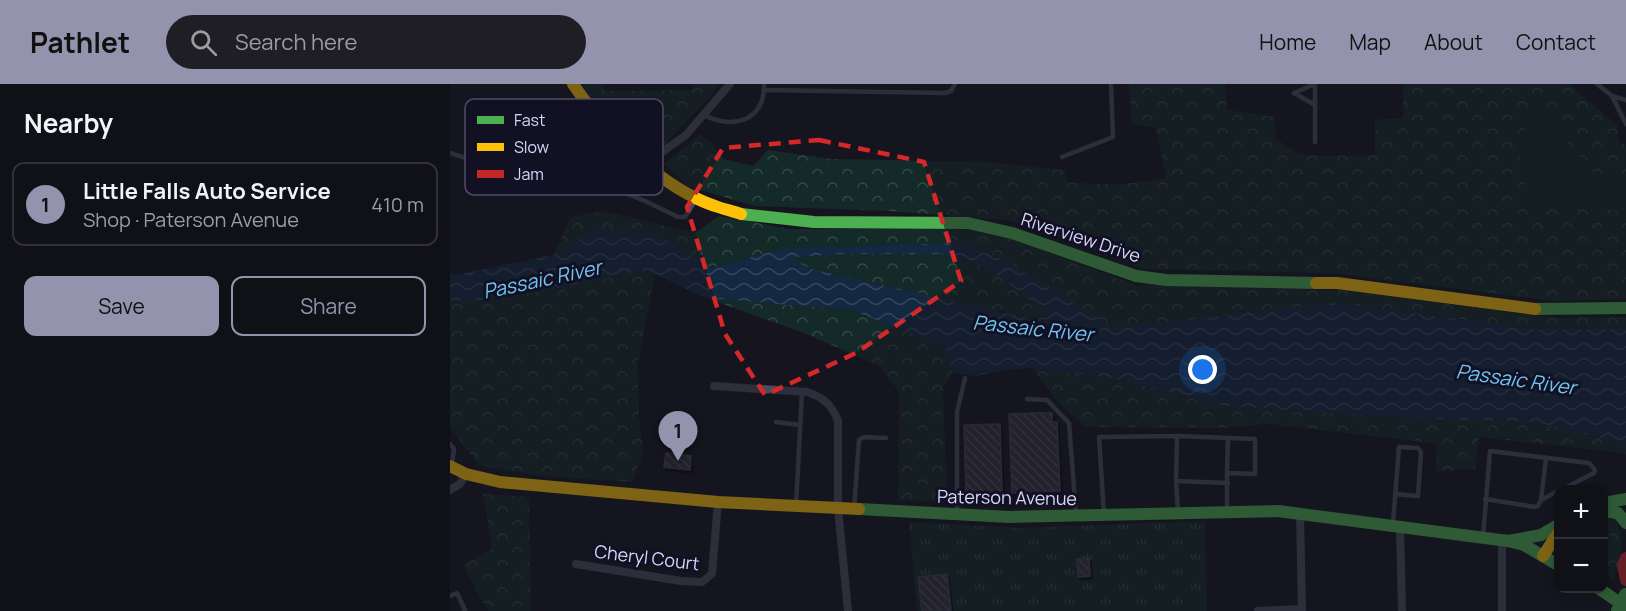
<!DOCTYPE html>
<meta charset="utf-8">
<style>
:root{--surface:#101017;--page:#1e1e24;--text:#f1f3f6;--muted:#9c9da1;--line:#303036;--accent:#9393ae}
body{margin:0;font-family:Manrope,sans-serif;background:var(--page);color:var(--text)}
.controls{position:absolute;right:18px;bottom:18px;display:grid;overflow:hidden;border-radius:12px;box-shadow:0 3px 9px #0003}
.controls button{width:54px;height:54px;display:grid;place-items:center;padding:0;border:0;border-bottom:2px solid var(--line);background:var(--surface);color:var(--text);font:30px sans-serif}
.you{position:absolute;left:753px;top:286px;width:21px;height:21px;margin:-15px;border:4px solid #fff;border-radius:50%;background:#1a73e8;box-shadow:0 0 0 9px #1a73e833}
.badge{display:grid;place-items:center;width:39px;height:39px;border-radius:50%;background:var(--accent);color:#111;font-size:20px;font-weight:700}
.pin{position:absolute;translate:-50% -50px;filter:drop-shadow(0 2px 3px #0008)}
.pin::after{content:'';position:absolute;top:32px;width:21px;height:18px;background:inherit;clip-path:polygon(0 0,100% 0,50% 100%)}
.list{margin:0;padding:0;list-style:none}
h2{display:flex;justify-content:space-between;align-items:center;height:78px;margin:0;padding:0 24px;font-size:26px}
h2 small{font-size:20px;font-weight:400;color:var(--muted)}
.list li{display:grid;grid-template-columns:39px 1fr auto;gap:18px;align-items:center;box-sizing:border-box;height:84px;margin:0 12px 12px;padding:0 12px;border:2px solid var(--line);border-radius:12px}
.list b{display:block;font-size:22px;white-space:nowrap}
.list p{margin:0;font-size:20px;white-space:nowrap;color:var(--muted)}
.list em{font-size:20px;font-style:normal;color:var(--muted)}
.actions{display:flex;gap:12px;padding:18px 24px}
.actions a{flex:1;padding:14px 0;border:2px solid var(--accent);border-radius:12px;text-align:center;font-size:21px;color:var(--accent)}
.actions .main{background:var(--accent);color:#111}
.icon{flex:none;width:33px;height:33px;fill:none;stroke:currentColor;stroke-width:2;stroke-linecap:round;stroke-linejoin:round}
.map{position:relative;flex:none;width:1176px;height:527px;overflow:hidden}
header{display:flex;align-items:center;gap:36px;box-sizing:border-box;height:84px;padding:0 30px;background:var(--accent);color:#111}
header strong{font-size:28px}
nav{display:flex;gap:33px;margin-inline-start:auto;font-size:21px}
.search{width:420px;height:54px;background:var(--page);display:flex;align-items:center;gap:15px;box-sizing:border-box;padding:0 21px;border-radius:33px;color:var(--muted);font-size:22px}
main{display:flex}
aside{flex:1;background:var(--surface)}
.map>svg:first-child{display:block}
</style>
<header>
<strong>Pathlet</strong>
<div class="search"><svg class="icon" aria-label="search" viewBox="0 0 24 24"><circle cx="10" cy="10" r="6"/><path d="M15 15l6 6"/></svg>Search here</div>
<nav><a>Home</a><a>Map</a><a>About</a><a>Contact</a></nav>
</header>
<main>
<aside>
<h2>Nearby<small></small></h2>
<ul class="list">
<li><span class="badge">1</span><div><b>Little Falls Auto Service</b><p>Shop · Paterson Avenue</p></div><em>410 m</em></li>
</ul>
<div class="actions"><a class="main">Save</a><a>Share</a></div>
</aside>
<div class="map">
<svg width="1176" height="527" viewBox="0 0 1176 527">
<defs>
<pattern id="forest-crowns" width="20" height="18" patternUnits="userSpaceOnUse" patternTransform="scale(1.5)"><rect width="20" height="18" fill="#142a28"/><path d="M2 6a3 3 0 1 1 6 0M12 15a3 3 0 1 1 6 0" fill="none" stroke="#354848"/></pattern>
<pattern id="park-tufts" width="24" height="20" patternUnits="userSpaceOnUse" patternTransform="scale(1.5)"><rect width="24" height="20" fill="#142a28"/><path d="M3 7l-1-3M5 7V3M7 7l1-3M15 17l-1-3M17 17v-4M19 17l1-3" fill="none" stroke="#354848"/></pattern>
<pattern id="water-waves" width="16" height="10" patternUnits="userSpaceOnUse" patternTransform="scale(1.5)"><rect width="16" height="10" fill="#132942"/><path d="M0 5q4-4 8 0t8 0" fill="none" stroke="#35475e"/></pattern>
<pattern id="building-back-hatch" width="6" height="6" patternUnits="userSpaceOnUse" patternTransform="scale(1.5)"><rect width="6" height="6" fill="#343341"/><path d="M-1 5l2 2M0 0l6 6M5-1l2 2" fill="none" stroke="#51505d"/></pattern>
<filter id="shadow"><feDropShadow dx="2" dy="3" stdDeviation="0" flood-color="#0009"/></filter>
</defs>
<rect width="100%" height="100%" fill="#16151f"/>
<path fill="#142a28" d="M1085,18l57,70 34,7v34l-20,-4h-75l-13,-61z
M1162,430l-7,57 -1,-56z"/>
<path fill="url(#forest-crowns)" d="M132,0h20l3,7 87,-1 1,-6h27l-8,10 -48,51 -23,5 -48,-45z
M679,0h96l2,26 48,7 1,22 23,15 22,2 54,-1v-35l28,-2v-34h166l48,41 1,16 8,4v34l-34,-7 -57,-70 -17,46 13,61h76l19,4v86l-73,2 -221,-28 -187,-4 -136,-49 -120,-9 -135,-5 -66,-20 -24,-22 36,-30 12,10 11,15 30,7 15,-16 63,9 157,3 76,8 3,12c36,3 64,3 99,-4l-10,-50 -24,-4z
M154,127l91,22 24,-17 71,13 161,-1 44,5 141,52 104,1 107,5 207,27 72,-1v12l-85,1 -205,-27 -222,26 -101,-64 -47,-22 -182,5 -74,20 -51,-33 -106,20 18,-38z
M394,170h100l43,13 50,38 9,13 -2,4 -233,-53 -16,-7v-5z
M191,187l14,3 -17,91 1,51 4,37 -11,29 -91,-6 -62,-11 -29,-37v-127l53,-2z
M256,214l145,12 94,36 8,26 -10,15 4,115 -49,-2 1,-109 -20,-25 -72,-32z
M582,284l82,10 101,27 205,14 115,3 91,22v11l-11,-3 -136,-15 -4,32 -39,2 1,-27 -22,-3 -146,-17 -49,4 -135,-1 -28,-26z
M33,410l46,3 2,114h-43l-25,-46 29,-16z
M1162,430c14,25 12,39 1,66l-8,-9z"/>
<path fill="url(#park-tufts)" d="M755,437l2,90h-290l-8,-89 108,6z"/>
<path fill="url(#water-waves)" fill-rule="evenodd" d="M148,144l61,7 51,33 74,-20 182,-5 47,22 101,63 222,-25 205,27 85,-1v115l-91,-22 -115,-3 -205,-14 -101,-27 -82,-10 -28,2 -28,6 -23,-4 -8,-26 -94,-36 -145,-12 -51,-24 -14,-3 -138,28 -53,2v-28l5,2 98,-20zM394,170h100l43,13 50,38 9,13 -2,4 -233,-53 -16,-8v-4z"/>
<path fill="url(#building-back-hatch)" stroke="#424152" stroke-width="1.5" filter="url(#shadow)" d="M586,329h16v9h5l3,69 -48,2 -3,-79z
M550,340l2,69 -36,1 -2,-69z
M216,369l25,3 -1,14 -26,-3z
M639,474l1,18 -12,1 -1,-18z
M497,490l4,37h-29l-4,-34z"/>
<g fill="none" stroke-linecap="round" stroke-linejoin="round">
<path stroke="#4b4c5f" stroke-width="4.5" d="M865,0v58
M1147,0l15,12 14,28
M314,6l181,3 6,-2 4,-7
M844,9l21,12
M844,9l21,-9
M1162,12l14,4
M254,31c29,15 61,6 60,-31
M0,69l120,40 19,-6 16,-2 40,16 33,16h7l11,-18
M612,73l51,-20 -2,-53
M577,315l20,1 22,23 7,91
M326,338l24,3
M727,352l-1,45 52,2
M0,360l4,5 -2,16
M777,389l1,-35
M726,397l2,30
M1035,415l50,8 3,-1 3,-6 17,-9
M1091,416l5,-42
M346,422l6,-114
M404,425l5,-69 5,-3 22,1
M507,428v-100l8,-34
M654,430l-5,-77 78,-1 78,3v35l-28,-1v38
M943,439l6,-76 19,1 3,4 -3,44 -23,-2
M1033,453l7,-86 99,12 6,7 -1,3 -33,17
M0,512l7,-3 8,17 -1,1"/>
<path stroke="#4b4c5f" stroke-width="8" d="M195,80l41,-29 44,-51
M264,302l93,6c16,5 25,13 31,29v87l10,103
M0,406l10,-6 6,-10
M850,429l2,98
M950,443l2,84
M126,480l105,17 21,1 10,-8 6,-72
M808,527l44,-2
M1052,527v-71"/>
<path stroke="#4caf50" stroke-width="12" d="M291,130l73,8 154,1 44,10 124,43 30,4 150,3
M1085,225l91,-1
M1154,419l22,-4
M409,425l150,8 269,-6 230,30 16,4 34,20
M1154,427l14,2 8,10
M1058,457l33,-6 17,-10
M1148,504l28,19"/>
<path stroke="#ffc107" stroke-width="12" d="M123,0c30,46 88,104 142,122 8,3 18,5 26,8
M866,199h21l198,26
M0,382l16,8 34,8 218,20 141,7
M1093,472l15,-23"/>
<path stroke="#c62828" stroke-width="12" d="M1176,474l-3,7 3,15"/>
<path stroke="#4caf50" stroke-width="14" d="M1168,527l8,-16"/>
</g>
<path d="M0 0H1176V527H0ZM369,56l105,22 37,119 -105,72 -91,42 -40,-61 -38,-127 36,-59z" fill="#16151f" fill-opacity=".55" fill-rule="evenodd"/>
<path fill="none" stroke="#d62828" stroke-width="4.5" stroke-dasharray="12 8" stroke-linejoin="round" d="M369,56l105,22 37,119 -105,72 -91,42 -40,-61 -38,-127 36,-59z"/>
<g text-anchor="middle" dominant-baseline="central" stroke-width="6" stroke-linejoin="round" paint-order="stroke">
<g font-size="18" fill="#d7d7fb" stroke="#121123">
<text transform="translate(631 153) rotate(18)">Riverview Drive</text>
<text transform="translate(557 413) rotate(1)">Paterson Avenue</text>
<text transform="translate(197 473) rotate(7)">Cheryl Court</text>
</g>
<g font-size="20" font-style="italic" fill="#6fc2f1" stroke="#121123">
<text transform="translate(92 195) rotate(-12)">Passaic River</text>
<text transform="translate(583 244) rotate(6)">Passaic River</text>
<text transform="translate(1066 295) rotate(8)">Passaic River</text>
</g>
</g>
<rect x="15" y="15" width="198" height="96" rx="9" fill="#121123" stroke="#4d4c64" stroke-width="1.5"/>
<rect x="27" y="32" width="27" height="8" fill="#4caf50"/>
<rect x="27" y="59" width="27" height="8" fill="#ffc107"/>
<rect x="27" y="86" width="27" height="8" fill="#c62828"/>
<g font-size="16" fill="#d7d7fb">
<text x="64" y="42">Fast</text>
<text x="64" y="69">Slow</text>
<text x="64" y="96">Jam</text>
</g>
</svg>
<div class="controls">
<button>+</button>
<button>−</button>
</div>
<div class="you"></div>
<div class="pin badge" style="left:228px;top:377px">1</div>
</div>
</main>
